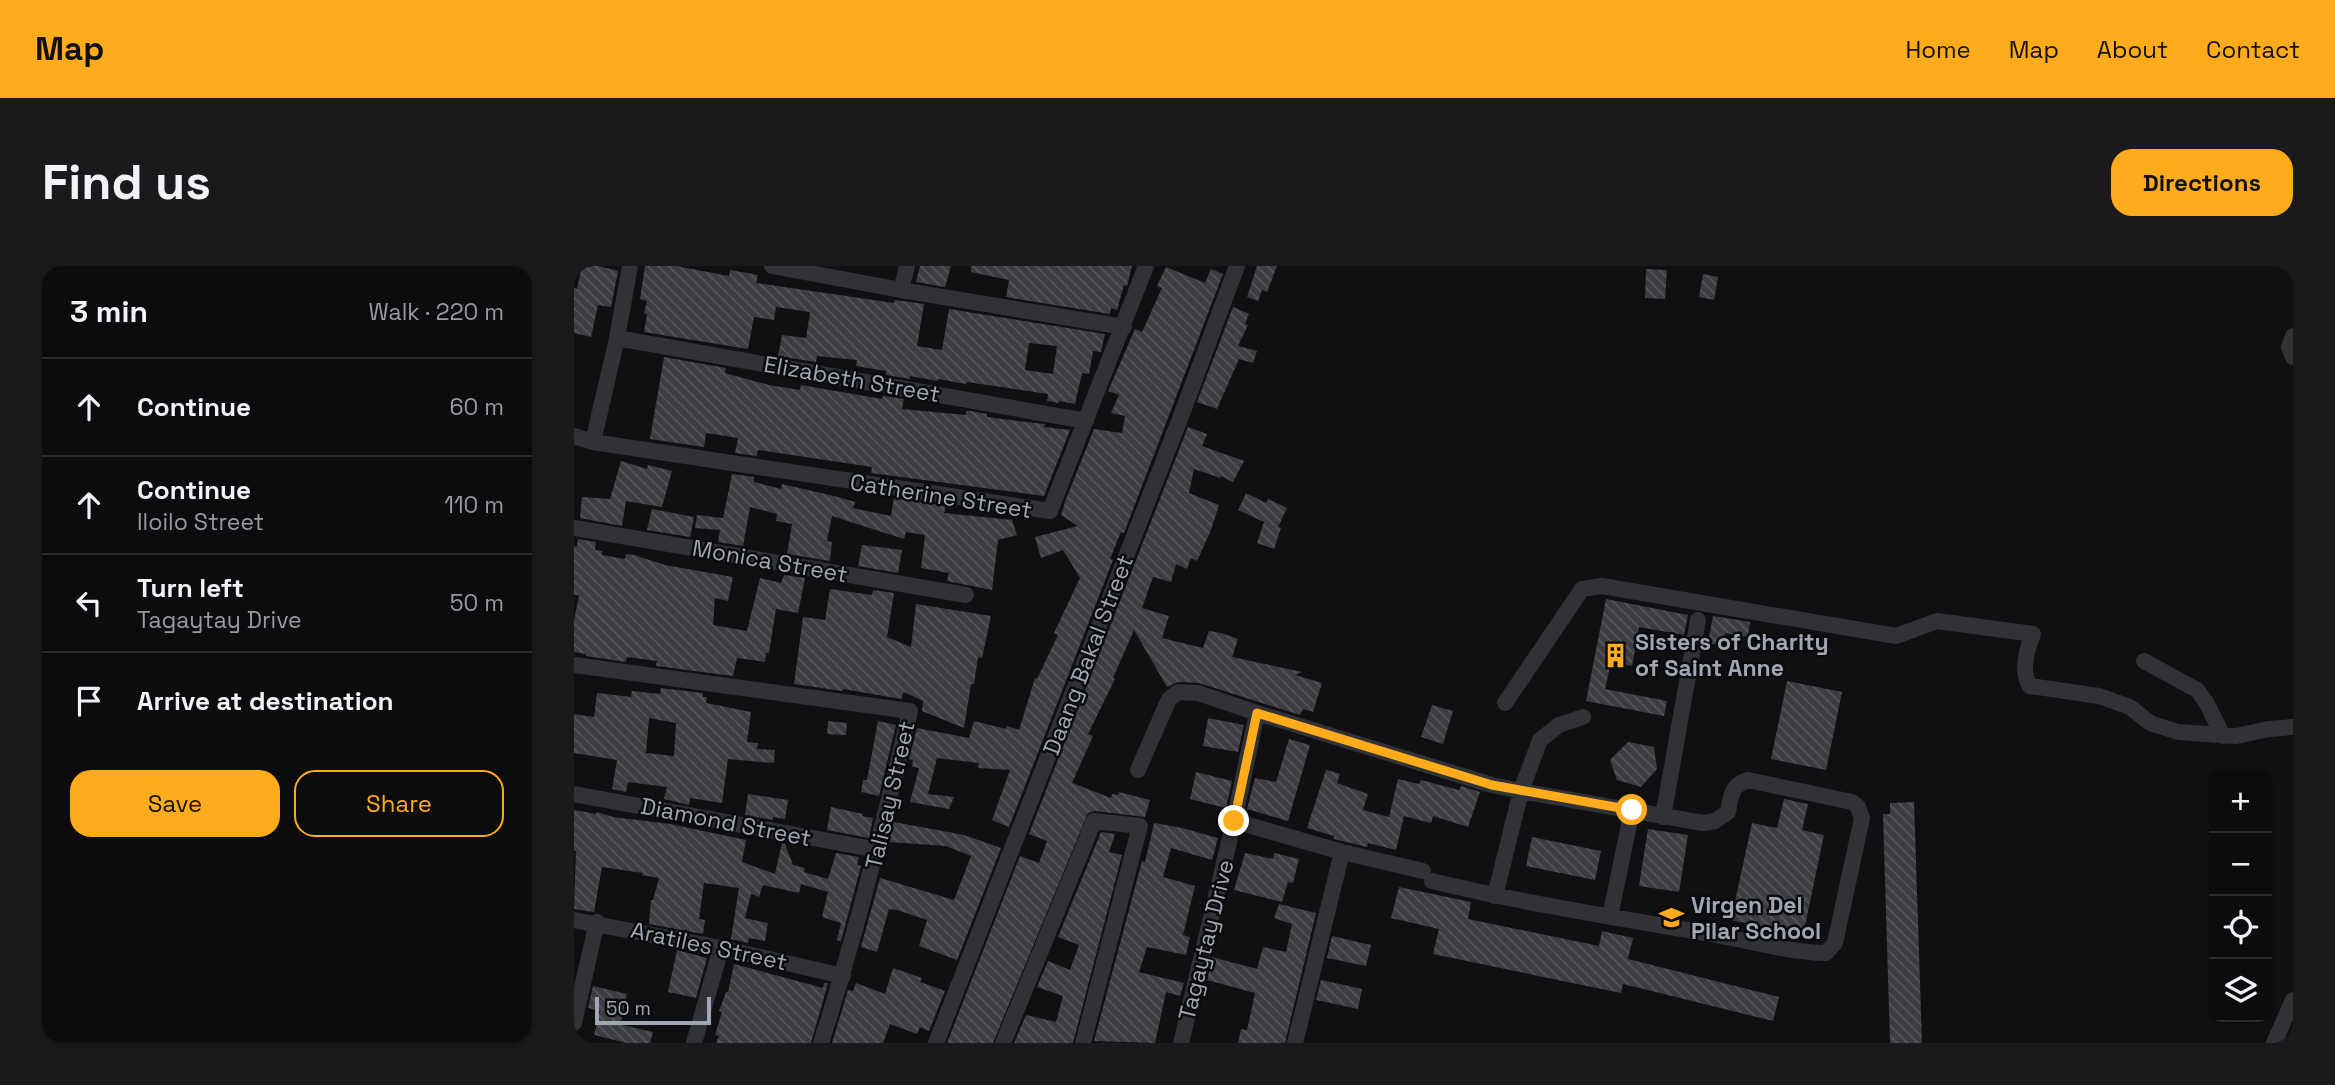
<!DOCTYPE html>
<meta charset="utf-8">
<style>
:root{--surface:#0c0c0e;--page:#1a1a1c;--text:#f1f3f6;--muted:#9a9b9e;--line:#2c2c2e;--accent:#ffab1b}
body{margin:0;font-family:"Space Grotesk",sans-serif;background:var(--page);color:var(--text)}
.controls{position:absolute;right:21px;bottom:21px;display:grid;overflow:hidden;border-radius:14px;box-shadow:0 2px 5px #0004}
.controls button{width:63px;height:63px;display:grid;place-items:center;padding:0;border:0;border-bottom:2px solid var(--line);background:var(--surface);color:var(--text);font:35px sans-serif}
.scale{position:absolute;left:21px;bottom:18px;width:116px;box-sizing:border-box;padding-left:7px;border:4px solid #a0a7b4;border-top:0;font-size:19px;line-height:24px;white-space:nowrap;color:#a0a7b4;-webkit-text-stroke:5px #0b0b0d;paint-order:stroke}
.stop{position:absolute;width:21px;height:21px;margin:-16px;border:5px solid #ffab1b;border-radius:50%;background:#fff}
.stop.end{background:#ffab1b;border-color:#fff;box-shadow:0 2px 7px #0008}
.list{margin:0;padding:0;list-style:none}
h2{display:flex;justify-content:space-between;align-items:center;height:91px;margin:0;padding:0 28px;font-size:30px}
h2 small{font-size:23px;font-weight:400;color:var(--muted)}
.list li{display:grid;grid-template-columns:46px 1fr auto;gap:21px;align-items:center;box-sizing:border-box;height:98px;padding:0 28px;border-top:2px solid var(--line)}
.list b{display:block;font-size:26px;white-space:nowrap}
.list p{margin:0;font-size:23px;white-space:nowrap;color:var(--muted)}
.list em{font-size:23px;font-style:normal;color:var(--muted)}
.actions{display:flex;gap:14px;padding:21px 28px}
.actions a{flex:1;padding:16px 0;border:2px solid var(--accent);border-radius:21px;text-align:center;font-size:24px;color:var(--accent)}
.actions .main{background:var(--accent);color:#111}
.icon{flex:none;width:38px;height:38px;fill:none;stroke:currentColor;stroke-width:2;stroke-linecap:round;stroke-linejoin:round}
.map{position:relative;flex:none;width:1719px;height:777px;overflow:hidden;border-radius:21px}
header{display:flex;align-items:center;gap:42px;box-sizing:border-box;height:98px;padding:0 35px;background:var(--accent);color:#111}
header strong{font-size:33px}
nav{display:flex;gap:38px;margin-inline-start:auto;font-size:24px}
.intro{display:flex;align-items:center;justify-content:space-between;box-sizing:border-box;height:168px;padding:0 42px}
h1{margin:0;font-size:49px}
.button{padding:18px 32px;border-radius:21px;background:var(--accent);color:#111;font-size:24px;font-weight:700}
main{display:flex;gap:42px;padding:0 42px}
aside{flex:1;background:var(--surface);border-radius:21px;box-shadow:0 2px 5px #0004}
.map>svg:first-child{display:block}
</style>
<header>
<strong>Map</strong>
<nav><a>Home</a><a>Map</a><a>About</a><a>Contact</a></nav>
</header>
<div class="intro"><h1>Find us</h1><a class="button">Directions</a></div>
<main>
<aside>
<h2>3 min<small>Walk · 220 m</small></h2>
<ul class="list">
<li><svg class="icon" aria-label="ahead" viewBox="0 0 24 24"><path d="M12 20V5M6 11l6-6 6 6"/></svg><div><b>Continue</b></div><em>60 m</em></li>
<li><svg class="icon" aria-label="ahead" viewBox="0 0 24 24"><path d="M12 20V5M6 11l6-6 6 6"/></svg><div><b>Continue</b><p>Iloilo Street</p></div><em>110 m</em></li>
<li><svg class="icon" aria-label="left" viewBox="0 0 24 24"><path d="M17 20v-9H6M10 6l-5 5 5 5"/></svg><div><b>Turn left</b><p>Tagaytay Drive</p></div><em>50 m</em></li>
<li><svg class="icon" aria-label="arrive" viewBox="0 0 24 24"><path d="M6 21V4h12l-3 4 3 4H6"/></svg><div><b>Arrive at destination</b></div></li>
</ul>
<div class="actions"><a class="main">Save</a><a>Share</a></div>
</aside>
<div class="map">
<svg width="1719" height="777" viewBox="0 0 1719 777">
<defs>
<pattern id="building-back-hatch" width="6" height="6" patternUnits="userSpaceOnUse" patternTransform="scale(1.75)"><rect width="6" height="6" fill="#3c3d42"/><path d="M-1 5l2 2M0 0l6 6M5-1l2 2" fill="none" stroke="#55565b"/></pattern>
</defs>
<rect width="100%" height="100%" fill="#101012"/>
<path fill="url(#building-back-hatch)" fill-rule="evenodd" d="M8,0h17l19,5 -7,36 -13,-2 -7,32 -17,-4v-45l3,1z
M71,0h31l53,10 1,-6 28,5 -2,8 138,20 1,-3 29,4 -7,42 25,4 7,-41 156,25 -4,18 -8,-1 -4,23 -7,-1 -7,31 -16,-3v2l-12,-2 1,-7 -81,-12 -1,2 -28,-5v2l-28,-5v3l-24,-4v-4l-30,-5 1,-6 -40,-4 -1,6 -38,-6 4,-21 24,3 4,-26 -34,-5 -2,13 -20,-3 -6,32 -104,-17 3,-18 -3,-1 3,-12 -7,-2zM455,77l28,3 -4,28 -28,-4z
M346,0h31l-6,21 -29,-5z
M397,0h161l-5,20 -3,-1 -7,25 -6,-2 -1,6 -104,-17 3,-17 -38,-8z
M683,0h20l-10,26 -5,-2 -4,11 -11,-4z
M592,1l39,16 6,-14 12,5 -99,259 -3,-1 -11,27 3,1 -104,267 -17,-7 18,-50 -32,-2 1,-5 -42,-5 -9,36 26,3 -5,12 -39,-7 9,-34 -7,-1 1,-7 -4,-1 8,-31 52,10 5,-17 32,8 1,-3 12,4 16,-52 2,1 21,-44 -4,-2 26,-55 -17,-28 -22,8 -6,-21 43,-11 -17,-11 5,-16 28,-70 28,4 3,-17 -14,-3 8,-18 -11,-4 27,-62 7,3 6,-13 14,-31 -5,-2z
M1072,3l21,1 -2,29 -20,-1z
M1129,8l15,3 -4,23 -15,-3z
M659,41l16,7 -4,10 3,1 -10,21 19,5 -4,12 -14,-4 -22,50 -20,-7z
M90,91l62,11 -1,5 44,12 31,5 1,-5 81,14 1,-3 21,3 -2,10 64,6v-4h5l16,3v3l48,6 10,1 -1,3 26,3 -26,66 -173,-23 1,-6 -114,-17 -1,6 -22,-3 3,-15 -32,-5 -2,14 -54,-8z
M614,161l19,7 -5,12 42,15 -11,21 -12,-6 -1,2 -26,-9 -5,24 30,12 -8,25 -14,31 -6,-3 -4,11 -11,-5 -5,18 -18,-5 -11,31 27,8 -7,22 41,10 6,-17 12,2 17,6 -6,18 70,15 -7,3 27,8 -9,29 -10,-3 -3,6 -101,-32 -21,-1 -11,5 -33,-57 -21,48 2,1 -27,55 5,2 -21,47 39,15 1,-4 6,1 1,-3 31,8 -5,17 -50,-6 -7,2 -95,230h-46l73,-187 19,7 8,-22 -18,-7z
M47,195l26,8 1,-4 24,6 -10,36 -36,-6 -4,25 -42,-8 2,-21 28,2z
M158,208l22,3v5l27,7 1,-5 56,13 17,5 -2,6 38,8 3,-18 52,8 -2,7 68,7 5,15 -19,5 -6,50 -45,-9 2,-8 -28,-5 4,-33 -19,-3 -2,7 -72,-23 -5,25 5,1 -2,19 -43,-7 5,-30 -16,-3 1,-7 -27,-7 -7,39 -25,-4 2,-12 -25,-2 2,-13 26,3z
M672,227l20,10 2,-4 19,9 -9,19 3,1 -7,21 -17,-6 7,-21 -26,-12z
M78,243l42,8 -4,20 -43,-7z
M4,273l18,3 -1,8 7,1v4l23,4 1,-5 8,1 31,10 68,12 -5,24 -13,-3 -2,27 34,6 13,-53 21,5 3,-8 21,3 -7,35 -22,-4 -7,44h-3l-1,9 -28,-4 -4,18 -77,-10 1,-5 -30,-4 -1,5 -40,-6v-2l-12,-2v-31l5,-26h-5v-49l3,1z
M288,279l40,5 -4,23 -40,-7z
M256,323l42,6 1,-5 21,3 -7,44 24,10 5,-43 75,12 -9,42 -4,-1 -4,27h-3l-7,44 -42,-17 1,-10 -19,-9 -3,7 -58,-10 -1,2 -48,-7 9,-67 22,3z
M1032,333l82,16 -4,20 -45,-8 -7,39 -21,-4 -6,27 62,12 -3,15 -78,-15z
M1139,350l37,6 -2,15 -23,-4 -2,13 -15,-3z
M1213,415l55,11 -16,78 -55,-11z
M87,422l42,5v4h4l-1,6 45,9 -4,30 11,1 -1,6 18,1 -1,13 -46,-4 -6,44 -32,-5 -1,7 -25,-6 3,-12 -39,-5 -2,10 -14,-3 5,-29 -43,-7v-39l20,3 3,-24 34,4 1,-6 28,3zM75,452l27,5 -2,33 -28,-3z
M858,439l21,6 -10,33 -22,-7z
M634,452l36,7 -6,27 -35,-6z
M254,455l19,2 -1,12 -19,-1z
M304,455l18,4 -17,71 -18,-4 2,-12h4z
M715,473l21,6 -22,76 -41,-12 8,-31 21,4z
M1054,476l26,5 3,22 -16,18 -24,-7 -7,-20z
M752,504l14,4 -3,9 31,11 -5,16 26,7 9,-38 21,5 2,-4 38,10 2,-4 19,6 -12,35 -35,-11 -2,7 -27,-7 -8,34 -28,-7 -1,4 -33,-8v-3l-27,-8z
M622,506l36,9 -6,27 -36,-9z
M174,528l40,6 -3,19 -12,-2v3l-28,-5z
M1210,533l24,5 -6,26 22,5 -21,100 -72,-15 21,-97 25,5z
M1340,536l8,241h-32l-7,-229h7v-11z
M257,541l32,7 -1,2 11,2 -4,20 -42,-8z
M0,544l22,4 1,-2 16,5 57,7 76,16 -4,22 33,12 7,-31 3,1 8,21 12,3 -1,4 24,7 8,-26 23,4 -2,8 4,1 -20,75 -4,-1 4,-17 -19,-6 6,-25 -27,-8 -2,9 -36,-8 -4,12 -8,-3 -6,24 23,5 -3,18 -16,-3 -1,5 -17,-4 8,-51 -35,-5 -5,36 6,1 -2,14 -54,-10 2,-24h2l6,-22 -17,-3 1,-2 -41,-6 -8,45 -20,-3 2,-58h-2z
M320,556l70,13 37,13 -44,112 -38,-14 8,-26 -30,-10 -8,-1 -12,43 -16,-5 19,-69 74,22 17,-44 -25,-10 -57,-4z
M580,557l28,5 36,10 -6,22 -41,-12 -8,29 32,9 -12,49 7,2 -4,18 -39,-8 -8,25 45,11 -4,13 -14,-4 -11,51 -61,-2 48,-180 3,1z
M1074,563l40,6 -9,57 -40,-6z
M527,566l14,2 -6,18 13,3 -49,188h-59l12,-28 30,7 7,-26 -26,-9 11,-26 22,9 9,-25 -21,-8z
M958,571l69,14 -6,29 -69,-14z
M671,587l28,6 1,-6 25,6 -6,24 -5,-1 -6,20 -48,-12z
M825,621l72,15 -3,17 131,27 3,-15 31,7 -5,21 151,38 -6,24 -150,-37 -2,9 -188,-39 6,-25 -48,-11z
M705,638l37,9 -31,130h-47l3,-14 6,1 8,-37 -48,-13 5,-23 45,12 6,-22 23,5 6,-28 -18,-6z
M758,670l39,9 -5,21 -39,-8z
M103,684l30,8 -11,40 -28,-6z
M160,698l89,24 1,-5h4l-17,60h-95l3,-7 -4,-1 7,-23 -3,-1 7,-19h2z
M319,702l29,10 -2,4 25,9 -16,40 -9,-4 -3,7 -27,-10 -7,19h-51l16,-53 5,1 3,-8 29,11z
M747,714l41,9 -4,20 -42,-9z
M19,720l34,8 -6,28 1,3 31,7 -3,11h-23l-33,-8 6,-24 -12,-3z"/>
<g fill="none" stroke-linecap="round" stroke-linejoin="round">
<path stroke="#313237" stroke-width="16" d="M198,0l129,24 223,37
M327,24l6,-24
M1719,70l-4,11 4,10
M43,72l469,83
M0,170l19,6 457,69 96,-245
M19,176l24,-104 13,-72
M0,262l392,67
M1570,395l53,29 9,12 17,34
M0,399l336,46c-26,112 -54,223 -89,332
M931,437l77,-114 20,-3 294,50 41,-15 96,13c-6,15 -13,37 -3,52l69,10 31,11 20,16 28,9 58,4 33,-7 24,-2
M564,504l31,-71 9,-7 20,1 59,20 235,72 29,6 182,32 12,-2 13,-9c3,-16 3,-27 20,-32l104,22 6,5 4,11 -27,125 -9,10c-41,-1 -81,-14 -121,-20 -92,-16 -183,-30 -273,-52
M0,528l304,56
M1089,551l35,-197
M660,555l108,31 81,19
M921,630l26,-105 19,-51 19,-15 24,-8
M1036,651l22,-107
M0,654l147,28 122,28
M0,757l23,-101
M120,777l27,-95
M362,777l247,-632 54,-145
M429,777l91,-222 46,5 -57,217
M607,777l53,-222 23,-108
M721,777l47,-191
M1700,777l19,-43"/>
</g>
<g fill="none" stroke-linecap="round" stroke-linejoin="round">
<path stroke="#ffab1b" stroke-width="9" d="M660,555l23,-108 235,72 140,25"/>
</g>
<defs>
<symbol id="building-bare" viewBox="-9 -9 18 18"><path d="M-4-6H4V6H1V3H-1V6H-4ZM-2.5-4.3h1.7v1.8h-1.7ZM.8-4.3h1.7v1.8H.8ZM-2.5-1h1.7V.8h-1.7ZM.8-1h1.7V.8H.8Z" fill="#ffab1b" stroke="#0b0b0d" stroke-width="2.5" paint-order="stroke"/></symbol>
<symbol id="school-bare" viewBox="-9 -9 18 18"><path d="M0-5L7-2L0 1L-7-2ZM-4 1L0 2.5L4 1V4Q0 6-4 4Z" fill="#ffab1b" stroke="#0b0b0d" stroke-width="2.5" paint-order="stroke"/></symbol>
</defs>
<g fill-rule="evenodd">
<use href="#building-bare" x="1024" y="372" width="35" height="35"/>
<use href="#school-bare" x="1080" y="634" width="35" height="35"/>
</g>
<g text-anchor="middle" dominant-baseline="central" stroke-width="5" stroke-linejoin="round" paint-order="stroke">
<g font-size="23" fill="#a0a7b4" stroke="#0b0b0d">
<text transform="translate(278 113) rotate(10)">Elizabeth Street</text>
<text transform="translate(367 230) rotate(9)">Catherine Street</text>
<text transform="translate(196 295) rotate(10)">Monica Street</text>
<text transform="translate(514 389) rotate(-69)">Daang Bakal Street</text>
<text transform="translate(316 529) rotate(-77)">Talisay Street</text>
<text transform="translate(152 556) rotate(11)">Diamond Street</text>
<text transform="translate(632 674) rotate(-76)">Tagaytay Drive</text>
<text transform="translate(135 680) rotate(12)">Aratiles Street</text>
</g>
<g font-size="23" font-weight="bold" fill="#a0a7b4" stroke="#0b0b0d" text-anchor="start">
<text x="1061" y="376">Sisters of Charity<tspan x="1061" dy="26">of Saint Anne</tspan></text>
<text x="1117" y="639">Virgen Del<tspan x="1117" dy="26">Pilar School</tspan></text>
</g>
</g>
</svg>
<div class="controls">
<button>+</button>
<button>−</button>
<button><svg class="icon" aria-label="locate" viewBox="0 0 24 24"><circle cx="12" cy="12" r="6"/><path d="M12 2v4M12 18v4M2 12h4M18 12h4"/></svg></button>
<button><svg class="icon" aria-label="layers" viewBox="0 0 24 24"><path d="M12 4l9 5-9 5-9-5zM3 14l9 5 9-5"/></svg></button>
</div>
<div class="scale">50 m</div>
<div class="stop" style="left:1058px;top:544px"></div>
<div class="stop end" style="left:660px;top:555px"></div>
</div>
</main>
